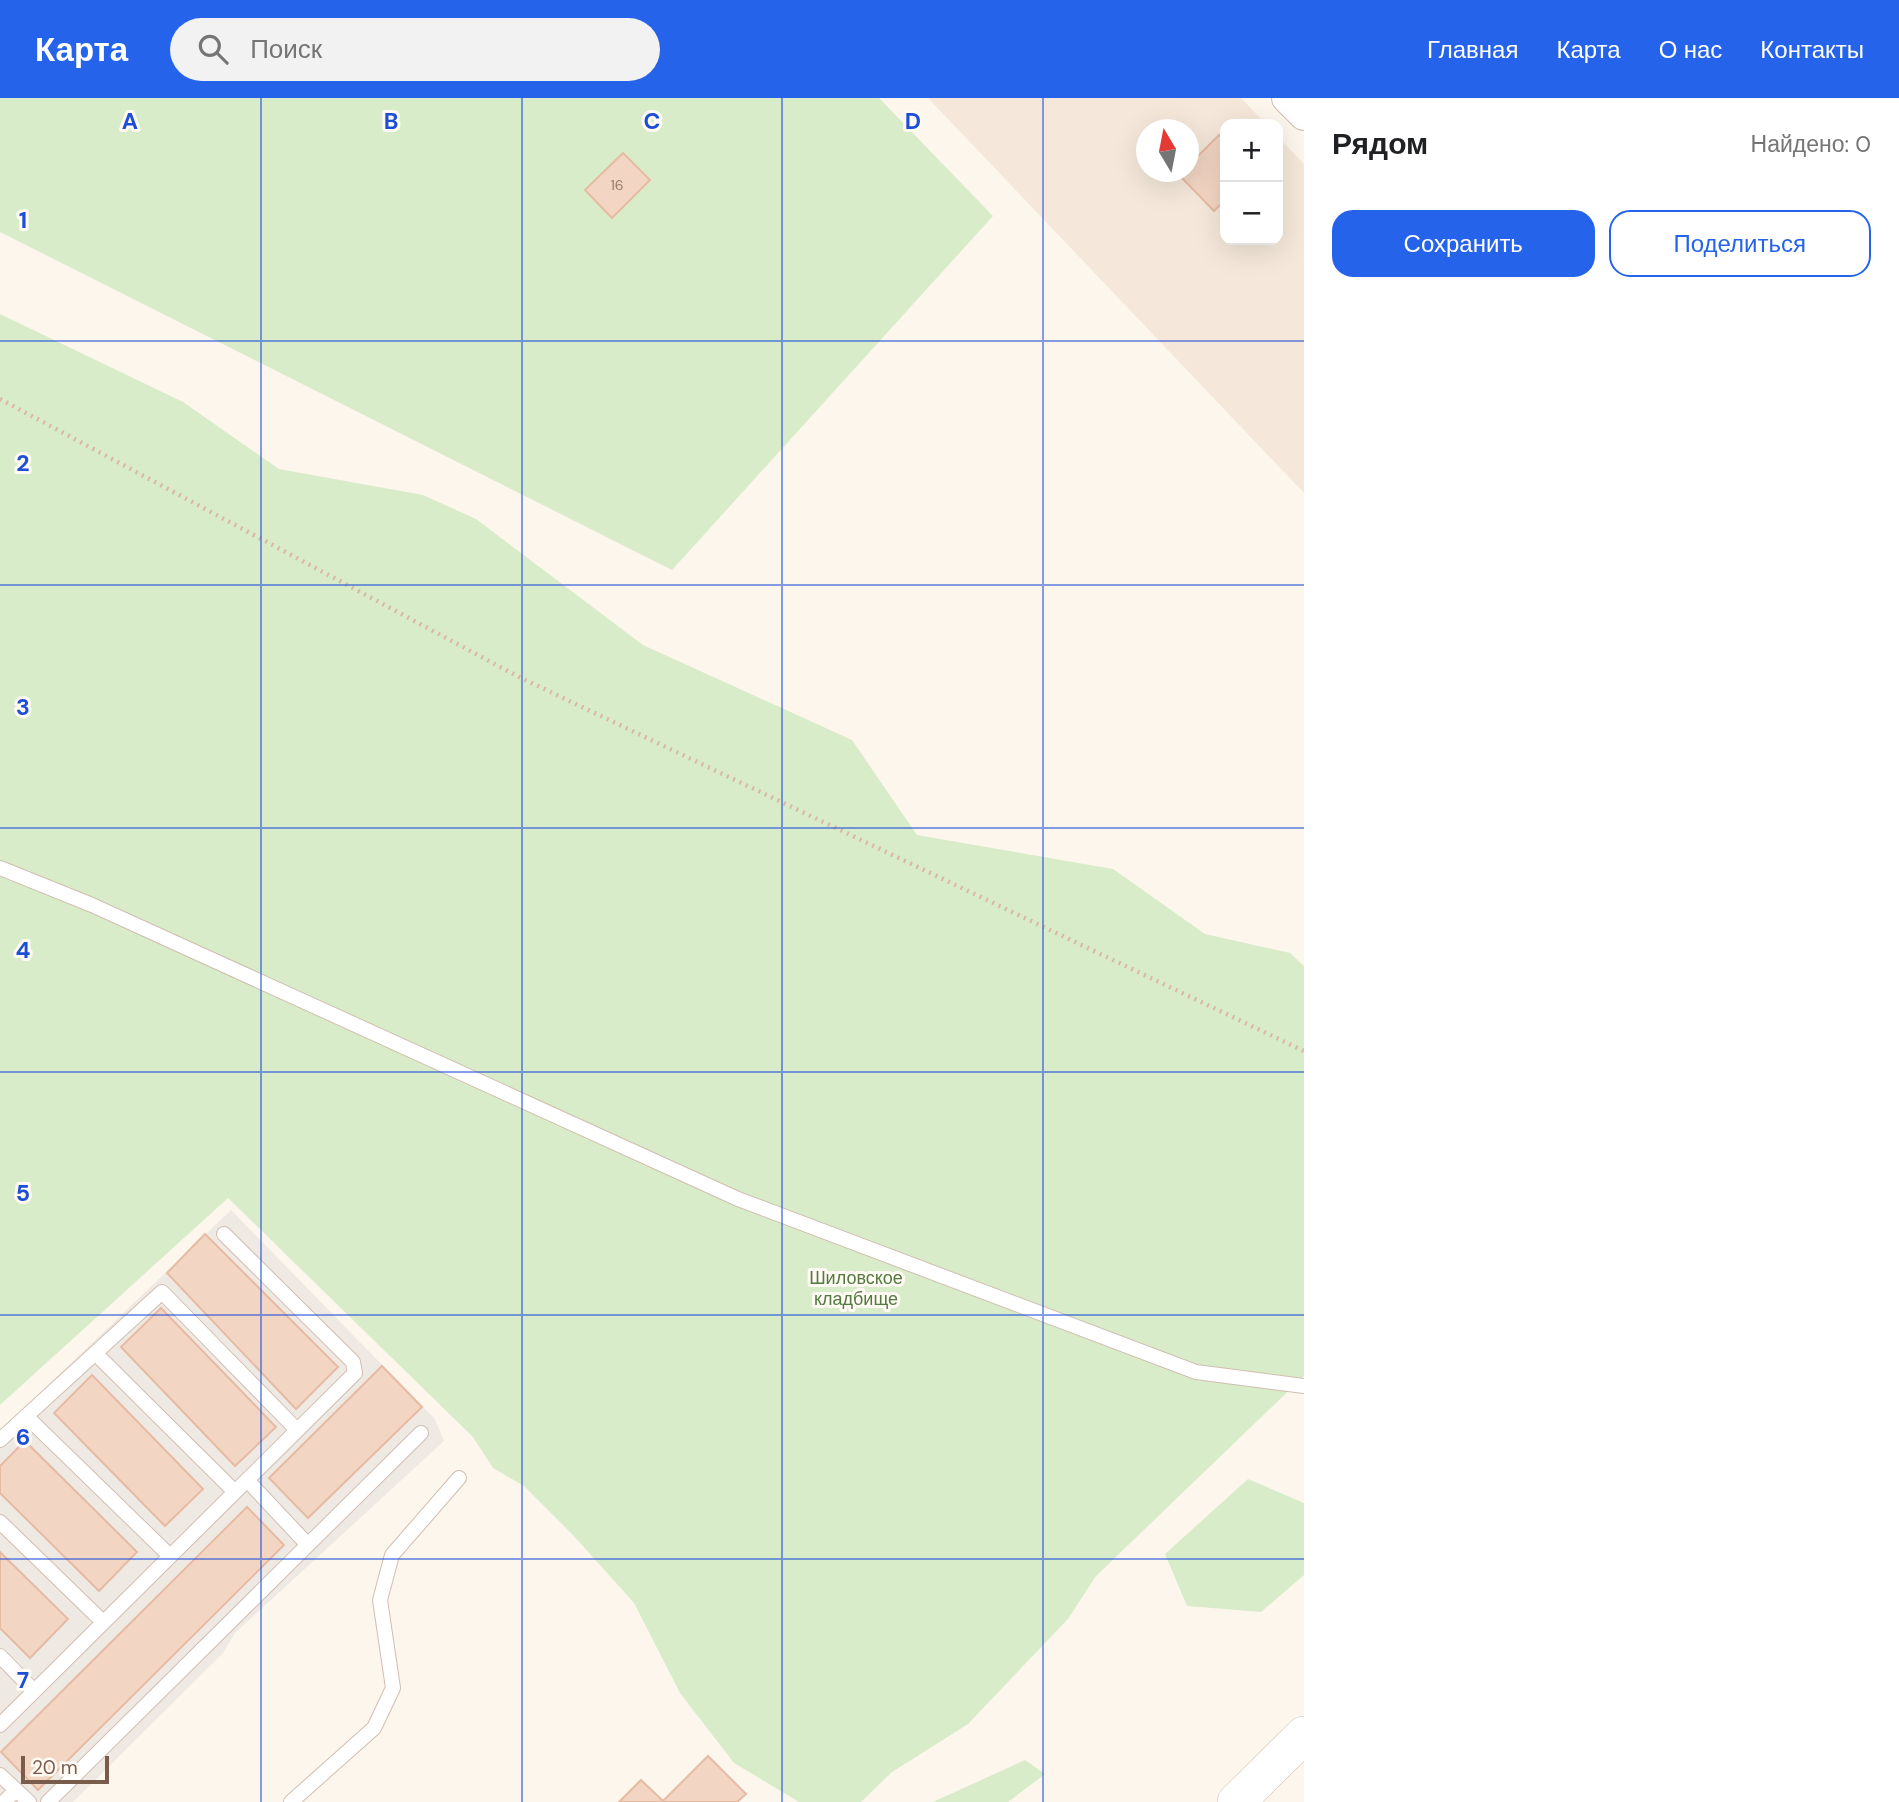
<!DOCTYPE html>
<html lang="ru">
<meta charset="utf-8">
<style>
:root{--surface:#fff;--page:#f2f2f2;--text:#202124;--muted:#757577;--line:#e0e0e0;--accent:#2563eb}
body{margin:0;font-family:"DM Sans",sans-serif;background:var(--page);color:var(--text)}
.controls{position:absolute;right:21px;top:21px;display:grid;overflow:hidden;border-radius:14px;box-shadow:0 7px 28px #0002}
.controls button{width:63px;height:63px;display:grid;place-items:center;padding:0;border:0;border-bottom:2px solid var(--line);background:var(--surface);color:var(--text);font:35px sans-serif}
.compass{position:absolute;left:1136px;top:21px;width:63px;height:63px;border-radius:50%;background:var(--surface);box-shadow:0 7px 28px #0002;rotate:350deg}
.scale{position:absolute;left:21px;bottom:18px;width:88px;box-sizing:border-box;padding-left:7px;border:4px solid #7a5c4d;border-top:0;font-size:19px;line-height:24px;white-space:nowrap;color:#7a5c4d;-webkit-text-stroke:5px #fffaf3;paint-order:stroke}
.list{margin:0;padding:0;list-style:none}
h2{display:flex;justify-content:space-between;align-items:center;height:91px;margin:0;padding:0 28px;font-size:30px}
h2 small{font-size:23px;font-weight:400;color:var(--muted)}
.actions{display:flex;gap:14px;padding:21px 28px}
.actions a{flex:1;padding:16px 0;border:2px solid var(--accent);border-radius:21px;text-align:center;font-size:24px;color:var(--accent)}
.actions .main{background:var(--accent);color:#fff}
.icon{flex:none;width:38px;height:38px;fill:none;stroke:currentColor;stroke-width:2;stroke-linecap:round;stroke-linejoin:round}
.map{position:relative;flex:none;width:1304px;height:1704px;overflow:hidden}
header{display:flex;align-items:center;gap:42px;box-sizing:border-box;height:98px;padding:0 35px;background:var(--accent);color:#fff}
header strong{font-size:33px}
nav{display:flex;gap:38px;margin-inline-start:auto;font-size:24px}
.search{width:490px;height:63px;background:var(--page);display:flex;align-items:center;gap:18px;box-sizing:border-box;padding:0 24px;border-radius:38px;color:var(--muted);font-size:26px}
main{display:flex}
aside{flex:1;background:var(--surface)}
.map>svg:first-child{display:block}
</style>
<header>
<strong>Карта</strong>
<div class="search"><svg class="icon" aria-label="search" viewBox="0 0 24 24"><circle cx="10" cy="10" r="6"/><path d="M15 15l6 6"/></svg>Поиск</div>
<nav><a>Главная</a><a>Карта</a><a>О нас</a><a>Контакты</a></nav>
</header>
<main>
<div class="map">
<svg width="1304" height="1704" viewBox="0 0 1304 1704">
<rect width="100%" height="100%" fill="#fdf6ec"/>
<path fill="#f5e8da" fill-rule="evenodd" d="M928,0h313l25,26h-41v116h53v-103l26,27v329zM1146,32h42v42h-42z"/>
<path fill="#efe9e4" d="M231,1112l204,209 9,22 -209,192 -12,20 -150,149h-73v-371z"/>
<path fill="#d8ecc9" d="M0,0h879l114,118 -321,354 -672,-338z
M0,216l183,88 96,67 144,26 53,24 167,126 209,95 65,95 196,34 92,65 85,19 14,13v410l-208,200 -28,43 -100,105 -76,48 -31,30h-62l-65,-39 -54,-70 -46,-90 -61,-68 -49,-49 -31,-18 -20,-31 -245,-239 -228,207z
M1248,1381l56,24v72l-43,37 -74,-6 -22,-52z
M1025,1662l20,14 -37,28h-75z"/>
<path fill="#f3d5c3" stroke="#e6bba3" stroke-width="2" d="M1219,37l6,7v58l-11,11 -35,-36 9,-3v-6z
M623,55l27,27 -38,38 -27,-28z
M205,1136l133,133 -42,42 -129,-136z
M161,1210l115,119 -41,39 -114,-119z
M382,1268l40,41 -114,111 -39,-40z
M92,1277l111,114 -38,37 -111,-113z
M25,1343l112,111 -38,39 -99,-98v-27z
M247,1409l37,38 -246,245 -37,-38z
M0,1454l68,67 -38,39 -30,-30z
M708,1658l38,38 -9,8h-118l22,-22 22,21z"/>
<g fill="none" stroke-linecap="round" stroke-linejoin="round">
<defs>
<path id="service" d="M0,770l92,37 646,294 458,173 108,14
M95,1255l140,139
M26,1318l144,140
M0,1342l162,-148 135,138
M247,1382l61,65
M0,1424l103,100
M0,1558l34,35
M0,1627l355,-352 -2,-11 -129,-128
M0,1677l29,27
M4,1704l11,-11
M48,1704l373,-369
M291,1704l83,-74 19,-40 -13,-88 12,-45 67,-77"/>
<path id="minor" d="M1287,0l17,17"/>
<path id="tertiary" d="M1236,1704l68,-67"/>
</defs>
<use href="#service" stroke="#d1beb0" stroke-width="16"/>
<use href="#minor" stroke="#d1beb0" stroke-width="32"/>
<use href="#tertiary" stroke="#d1beb0" stroke-width="38"/>
<path stroke="#d9b8a5" stroke-width="4.5" stroke-dasharray="2 5" stroke-linecap="butt" d="M0,301l519,278 785,374"/>
<use href="#service" stroke="#fff" stroke-width="14"/>
<use href="#minor" stroke="#fff" stroke-width="30"/>
<use href="#tertiary" stroke="#fff" stroke-width="37"/>
</g>
<path fill="none" stroke="#1d4ed8" stroke-width="2" stroke-opacity="0.55" d="M261,0v1704M522,0v1704M782,0v1704M1043,0v1704M0,243h1304M0,487h1304M0,730h1304M0,974h1304M0,1217h1304M0,1461h1304"/>
<g text-anchor="middle" dominant-baseline="central" stroke-width="6" stroke-linejoin="round" paint-order="stroke">
<g font-size="14" fill="#987a6a">
<text x="617" y="87">16</text>
</g>
<g font-size="18" fill="#537a41" stroke="#fffaf3">
<text x="856" y="1180">Шиловское<tspan x="856" dy="21">кладбище</tspan></text>
</g>
</g>
<g font-size="23" text-anchor="middle" font-weight="bold" fill="#1d4ed8" stroke="#fffaf3" stroke-width="6" stroke-linejoin="round" paint-order="stroke">
<text x="130" y="31">A</text>
<text x="391" y="31">B</text>
<text x="652" y="31">C</text>
<text x="913" y="31">D</text>
<text x="23" y="130">1</text>
<text x="23" y="373">2</text>
<text x="23" y="617">3</text>
<text x="23" y="860">4</text>
<text x="23" y="1103">5</text>
<text x="23" y="1347">6</text>
<text x="23" y="1590">7</text>
</g>
</svg>
<div class="controls">
<button>+</button>
<button>−</button>
</div>
<svg class="compass" viewBox="-18 -18 36 36"><path d="M0-13l5 13h-10z" fill="#e53935"/><path d="M0 13l5-13h-10z" fill="#757577"/></svg>
<div class="scale">20 m</div>
</div>
<aside>
<h2>Рядом<small>Найдено: 0</small></h2>
<ul class="list">
</ul>
<div class="actions"><a class="main">Сохранить</a><a>Поделиться</a></div>
</aside>
</main>
